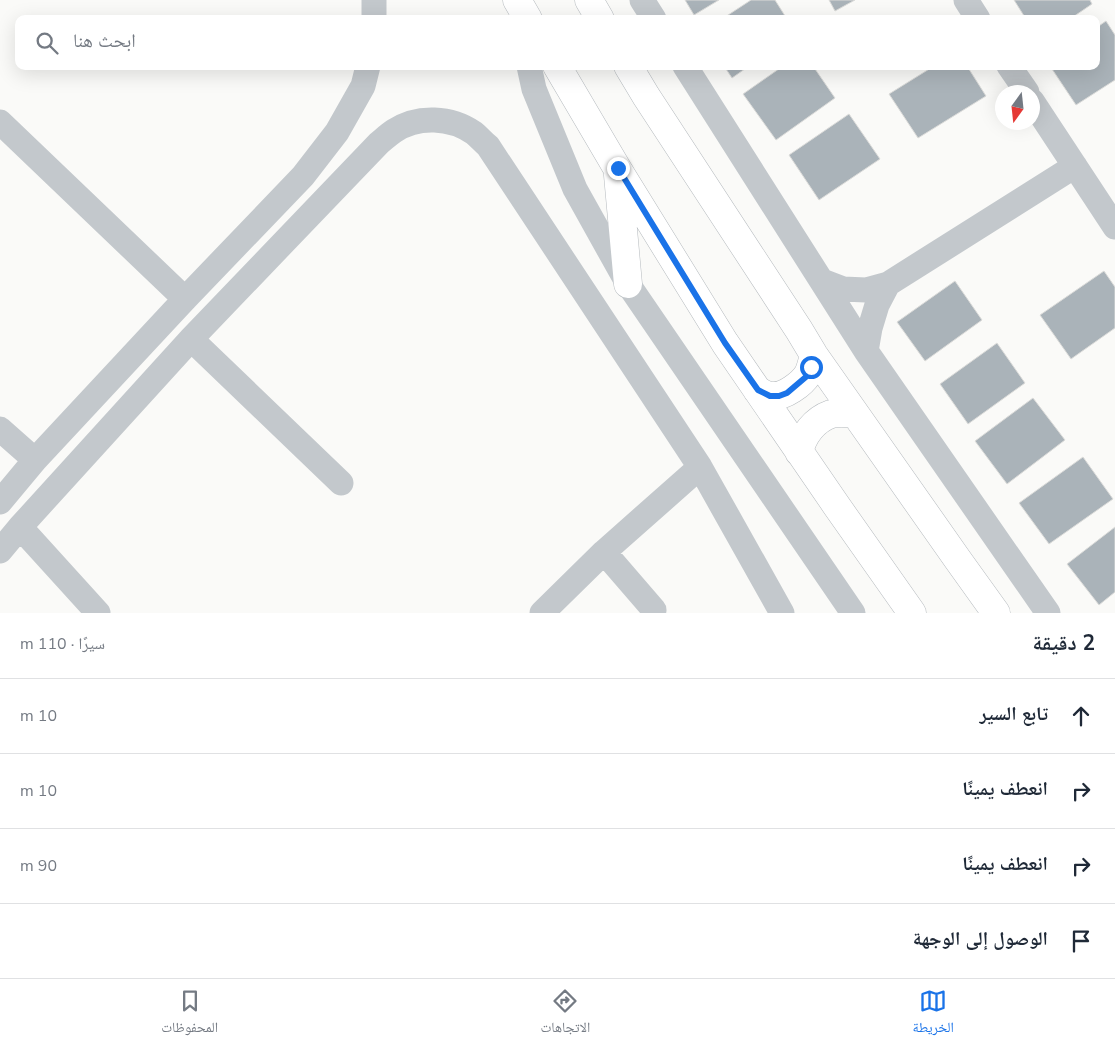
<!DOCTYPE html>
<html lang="ar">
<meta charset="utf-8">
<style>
:root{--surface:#fff;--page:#f6f6f7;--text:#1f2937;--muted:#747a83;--line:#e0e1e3;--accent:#1a73e8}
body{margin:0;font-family:"Nunito Sans","Noto Naskh Arabic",sans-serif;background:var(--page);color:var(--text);direction:rtl}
.compass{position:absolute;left:995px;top:85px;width:45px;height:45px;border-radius:50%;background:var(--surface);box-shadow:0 5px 20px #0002;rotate:195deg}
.stop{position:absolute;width:15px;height:15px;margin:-11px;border:4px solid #1a73e8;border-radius:50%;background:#fff}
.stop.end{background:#1a73e8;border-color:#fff;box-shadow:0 1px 5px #0008}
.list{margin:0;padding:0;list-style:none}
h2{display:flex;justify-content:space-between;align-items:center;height:65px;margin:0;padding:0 20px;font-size:21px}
h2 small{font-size:16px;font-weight:400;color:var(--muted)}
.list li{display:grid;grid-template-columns:32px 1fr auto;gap:15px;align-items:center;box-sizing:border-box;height:75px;padding:0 20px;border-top:1px solid var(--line)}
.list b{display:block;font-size:19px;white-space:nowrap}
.list em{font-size:16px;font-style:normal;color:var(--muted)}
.icon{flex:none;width:28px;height:28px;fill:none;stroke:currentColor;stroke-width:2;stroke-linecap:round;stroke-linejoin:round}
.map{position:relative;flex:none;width:1115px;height:613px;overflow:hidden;direction:ltr}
.search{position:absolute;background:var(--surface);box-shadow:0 5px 20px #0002;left:15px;right:15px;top:15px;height:55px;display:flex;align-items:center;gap:12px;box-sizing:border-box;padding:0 18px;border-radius:10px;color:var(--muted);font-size:19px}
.sheet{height:365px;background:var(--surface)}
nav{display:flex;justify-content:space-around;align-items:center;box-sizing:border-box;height:70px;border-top:1px solid var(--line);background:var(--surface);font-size:14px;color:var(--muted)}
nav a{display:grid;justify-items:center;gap:2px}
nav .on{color:var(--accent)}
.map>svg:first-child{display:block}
</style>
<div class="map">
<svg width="1115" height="613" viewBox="0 0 1115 613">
<rect width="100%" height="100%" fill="#fafaf8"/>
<path fill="#aab3b9" stroke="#dcdcda" d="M685,0h34l-25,15z
M751,0h24l12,19h-65z
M829,0h26l-20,11z
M1014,0h76l2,4 -22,15h-44z
M1106,21l9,14v45l-39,25 -26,-39h46v-38z
M724,66h25l-17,12z
M783,66h30l22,32 -59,42 -33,-46z
M934,66h33l19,30 -68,42 -29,-44z
M849,114l31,45 -61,41 -30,-45z
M1104,271l11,16v41l-44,31 -31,-44z
M955,281l27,39 -57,41 -28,-39z
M997,343l28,40 -57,41 -28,-40z
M1033,398l32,42 -58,44 -32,-43z
M1083,457l30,42 -64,45 -30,-41z
M1115,527v65l-16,13 -32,-41z"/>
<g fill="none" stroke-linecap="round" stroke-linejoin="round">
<defs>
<path id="major" d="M517,0l11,19
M589,0l11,19
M557,66l60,102 108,175 111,162 76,108
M628,66l18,30 153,234 15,25 144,205 38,53
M618,175l10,109
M757,390c5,3 10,6 15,6 12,1 30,-12 36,-22 3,-6 4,-12 6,-19
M799,452c4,-17 15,-32 32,-38 8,-2 17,-1 24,0"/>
</defs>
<use href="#major" stroke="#b5babe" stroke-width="29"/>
<path stroke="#c3c8cc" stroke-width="25" d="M642,0l12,19
M966,0l12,19
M374,19v-19
M529,66l5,23 41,100 53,95 225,329
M685,66l181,285 182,262
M1009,66l18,26
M1032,101l83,126
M0,122l185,177
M822,281l21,8 23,1 22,-6 187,-118
M191,339l150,144
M866,351l4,-23 7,-23 11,-21
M0,429l35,31
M0,502l35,-42 150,-161 118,-123 34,-44 26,-46 5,-20
M20,527l78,86
M0,551l20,-24 171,-188 188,-196c5,-4 9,-8 15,-12 24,-16 57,-14 80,2 5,4 9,9 14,13l212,321 82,146
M604,552l50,58
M542,613l62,-61 96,-85"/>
<use href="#major" stroke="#fff" stroke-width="28"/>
</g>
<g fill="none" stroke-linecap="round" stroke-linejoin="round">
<path stroke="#1a73e8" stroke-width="6" d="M618,168l107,175 33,47 12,6h9l8,-3 20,-17 4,-9"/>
</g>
</svg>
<svg class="compass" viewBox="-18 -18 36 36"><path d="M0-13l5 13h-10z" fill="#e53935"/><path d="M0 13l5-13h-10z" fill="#747a83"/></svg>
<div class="stop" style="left:811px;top:367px"></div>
<div class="stop end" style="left:618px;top:168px"></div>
<div class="search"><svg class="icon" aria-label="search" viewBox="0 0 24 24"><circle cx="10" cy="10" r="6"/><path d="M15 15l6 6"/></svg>ابحث هنا</div>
</div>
<section class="sheet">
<h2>2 دقيقة<small>سيرًا · 110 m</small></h2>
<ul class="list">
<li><svg class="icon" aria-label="ahead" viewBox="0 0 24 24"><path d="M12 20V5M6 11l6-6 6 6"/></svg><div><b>تابع السير</b></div><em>10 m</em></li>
<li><svg class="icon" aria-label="right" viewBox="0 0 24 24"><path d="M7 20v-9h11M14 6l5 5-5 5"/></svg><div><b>انعطف يمينًا</b></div><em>10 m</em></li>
<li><svg class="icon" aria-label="right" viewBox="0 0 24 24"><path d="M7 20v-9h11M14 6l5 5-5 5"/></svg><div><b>انعطف يمينًا</b></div><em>90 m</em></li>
<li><svg class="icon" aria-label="arrive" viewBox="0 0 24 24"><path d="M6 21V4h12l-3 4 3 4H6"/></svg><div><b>الوصول إلى الوجهة</b></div></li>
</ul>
</section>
<nav>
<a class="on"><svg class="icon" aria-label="map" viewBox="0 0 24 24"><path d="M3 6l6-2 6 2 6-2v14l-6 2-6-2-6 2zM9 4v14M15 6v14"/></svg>الخريطة</a>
<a><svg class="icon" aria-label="directions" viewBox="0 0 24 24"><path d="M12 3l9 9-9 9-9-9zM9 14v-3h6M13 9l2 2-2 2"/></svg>الاتجاهات</a>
<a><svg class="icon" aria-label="saved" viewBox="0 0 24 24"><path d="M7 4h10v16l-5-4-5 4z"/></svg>المحفوظات</a>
</nav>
